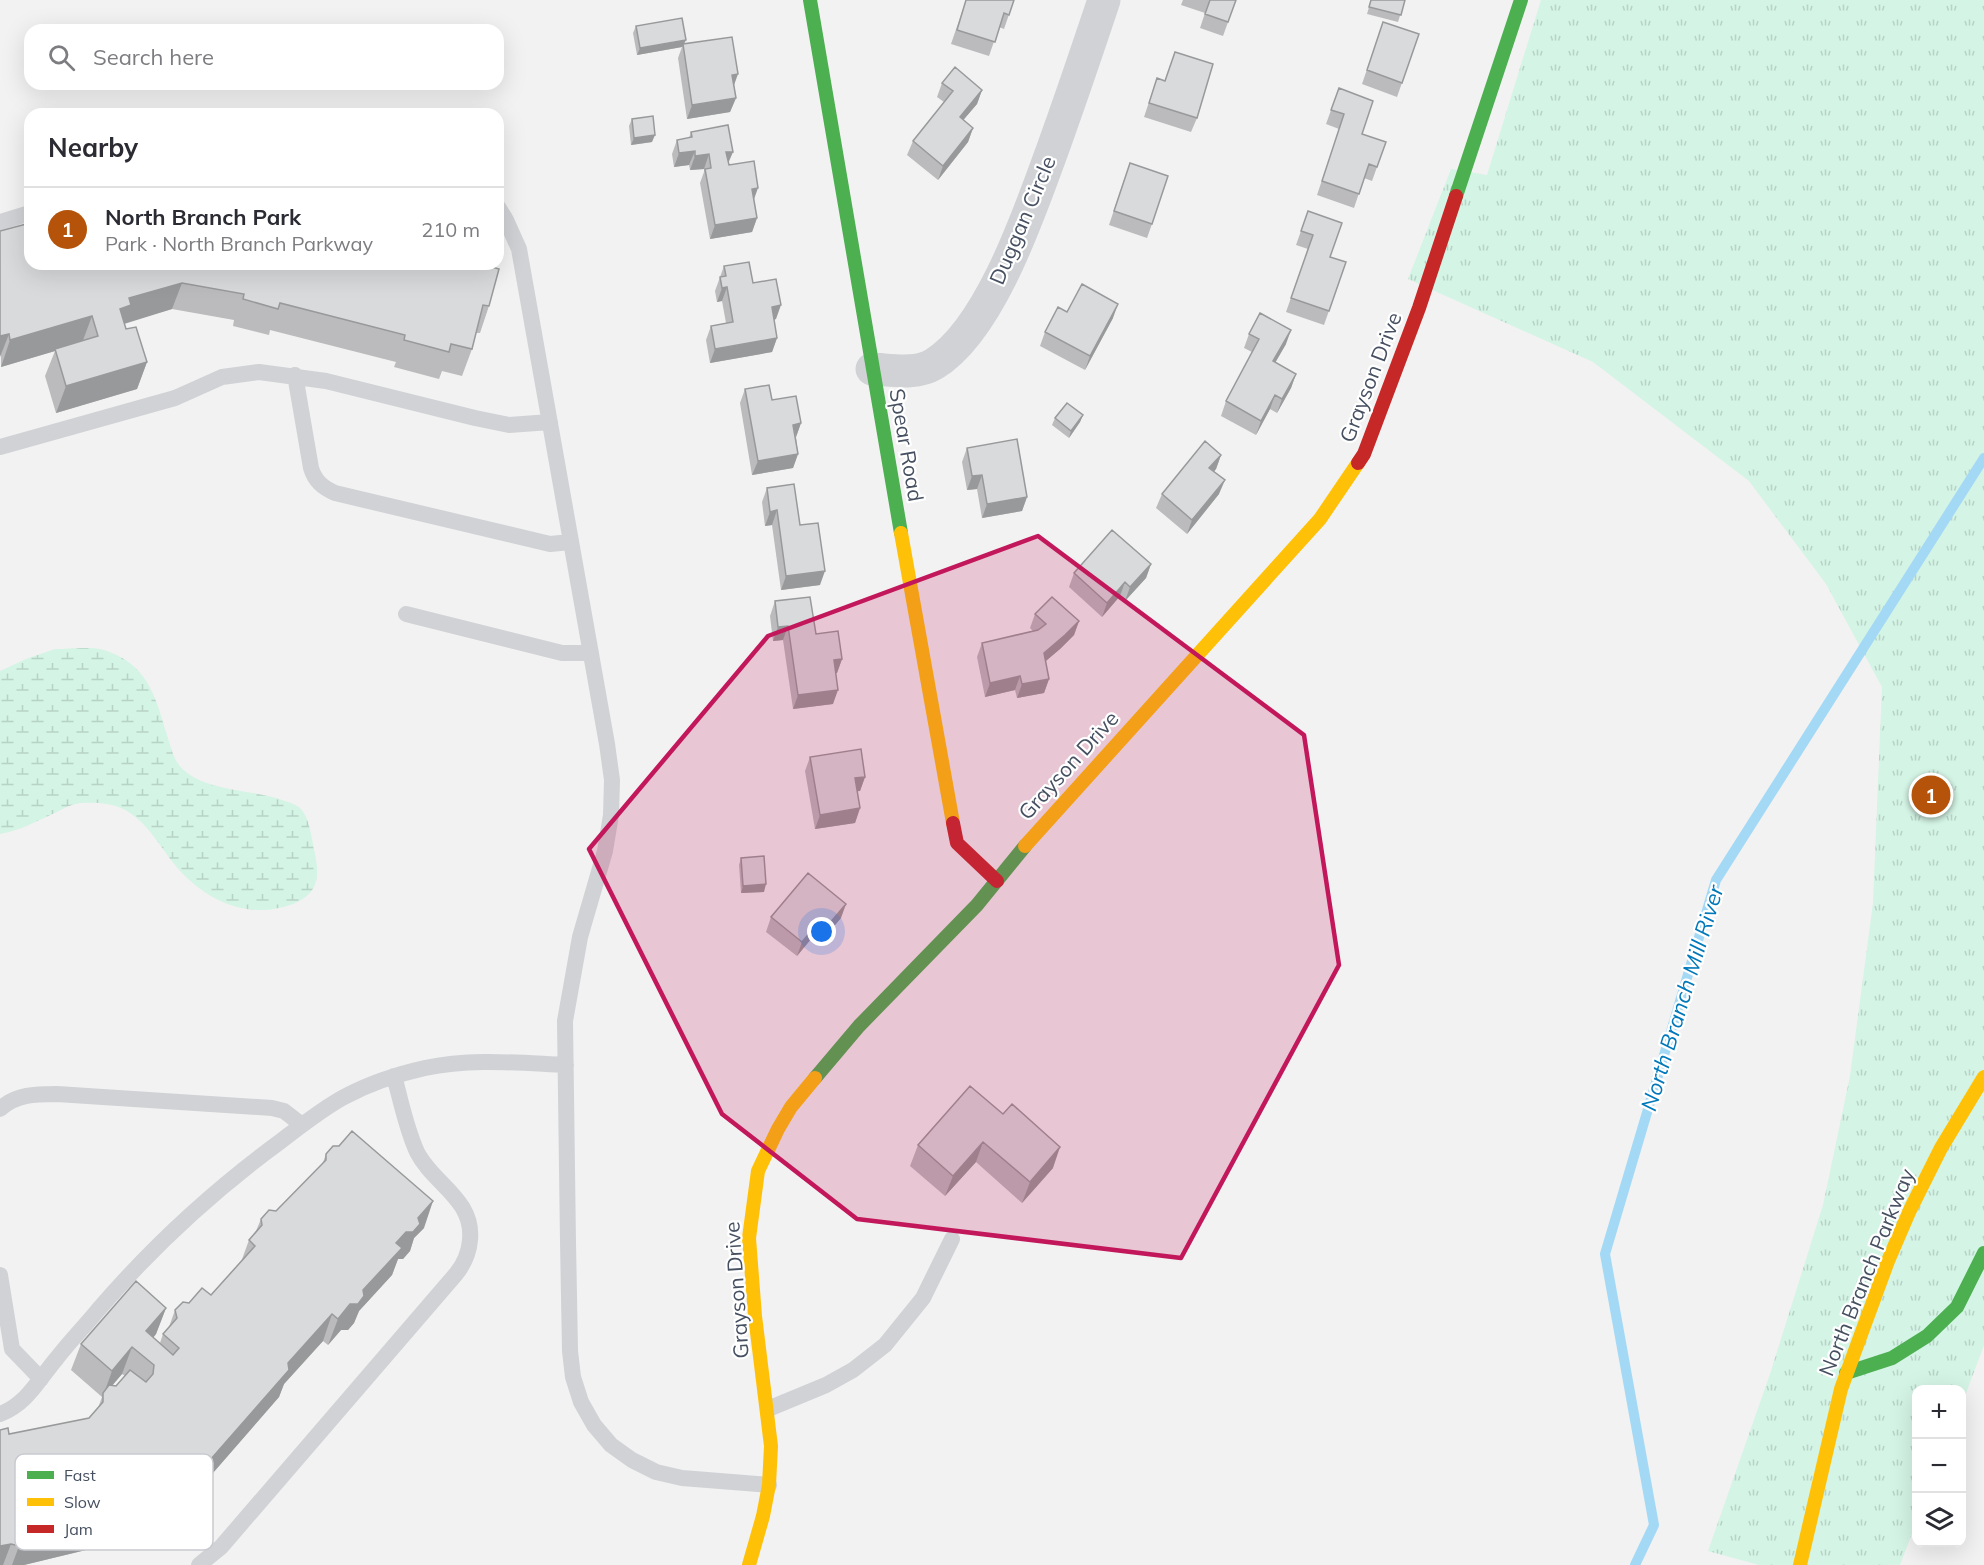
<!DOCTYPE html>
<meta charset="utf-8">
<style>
:root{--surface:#fff;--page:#f2f2f3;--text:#2b2b33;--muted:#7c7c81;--line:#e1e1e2;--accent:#b45309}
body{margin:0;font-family:Mulish,sans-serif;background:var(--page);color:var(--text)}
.controls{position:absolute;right:18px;bottom:18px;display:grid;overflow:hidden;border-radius:12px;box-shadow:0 6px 24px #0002}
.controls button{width:54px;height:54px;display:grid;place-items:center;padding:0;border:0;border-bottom:2px solid var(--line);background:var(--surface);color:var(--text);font:30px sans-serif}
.you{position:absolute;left:822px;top:932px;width:21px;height:21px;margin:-15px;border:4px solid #fff;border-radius:50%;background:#1a73e8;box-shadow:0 0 0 9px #1a73e833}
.badge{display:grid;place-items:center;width:39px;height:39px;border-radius:50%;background:var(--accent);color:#fff;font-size:20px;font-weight:700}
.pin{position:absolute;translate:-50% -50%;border:3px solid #fff;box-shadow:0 2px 6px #0006}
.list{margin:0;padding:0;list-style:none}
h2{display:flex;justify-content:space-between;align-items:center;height:78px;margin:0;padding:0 24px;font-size:26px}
h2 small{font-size:20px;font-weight:400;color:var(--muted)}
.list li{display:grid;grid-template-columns:39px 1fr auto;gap:18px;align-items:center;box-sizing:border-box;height:84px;padding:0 24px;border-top:2px solid var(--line)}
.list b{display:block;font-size:22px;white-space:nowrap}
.list p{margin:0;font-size:20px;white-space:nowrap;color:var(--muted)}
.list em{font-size:20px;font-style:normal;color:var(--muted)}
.icon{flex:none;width:33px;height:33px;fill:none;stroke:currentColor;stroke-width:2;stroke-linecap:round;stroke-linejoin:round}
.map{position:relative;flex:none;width:1984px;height:1565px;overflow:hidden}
.search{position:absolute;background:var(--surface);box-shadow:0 6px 24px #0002;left:24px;top:24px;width:480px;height:66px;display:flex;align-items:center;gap:15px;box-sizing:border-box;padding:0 21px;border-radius:18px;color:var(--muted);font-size:22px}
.panel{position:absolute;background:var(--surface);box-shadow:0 6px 24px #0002;left:24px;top:108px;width:480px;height:162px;border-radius:18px}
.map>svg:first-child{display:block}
</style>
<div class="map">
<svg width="1984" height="1565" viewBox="0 0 1984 1565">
<defs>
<pattern id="wetland-marsh" width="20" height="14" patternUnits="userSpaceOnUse" patternTransform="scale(1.5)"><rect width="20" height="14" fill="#d4f4e5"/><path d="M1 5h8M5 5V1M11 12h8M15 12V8" fill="none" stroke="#b7d3c7"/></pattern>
<pattern id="park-tufts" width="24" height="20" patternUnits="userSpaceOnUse" patternTransform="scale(1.5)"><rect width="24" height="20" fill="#d4f4e5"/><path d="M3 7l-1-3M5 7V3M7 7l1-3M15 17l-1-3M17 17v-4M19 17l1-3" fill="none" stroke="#b7d3c7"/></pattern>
</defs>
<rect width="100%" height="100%" fill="#f2f2f2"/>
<path fill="url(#wetland-marsh)" d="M55,649c13,0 37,-3 49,1 42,13 51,44 62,82 5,15 7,30 20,40 22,18 62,18 90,26 8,3 19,5 25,11 7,8 9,20 11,30 2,12 6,24 5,36 -1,15 -10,23 -24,29 -40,15 -78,1 -108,-28 -25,-24 -39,-66 -78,-72 -9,-1 -22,-2 -31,0 -7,1 -15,6 -21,9 -18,8 -36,18 -55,21v-163l26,-12z"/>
<path fill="url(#park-tufts)" d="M1541,0h443v1345l-22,59v-14h-46v133l-16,42h-141l-51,-14 62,-177 53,-169 27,-129 23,-173 9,-216 -56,-103 -77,-103 -156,-119 -185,-83 43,-110 36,6z"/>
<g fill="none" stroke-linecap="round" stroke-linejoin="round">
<path stroke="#a4d9f6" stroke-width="10" d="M1635,1565l19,-40 -49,-271 111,-374 268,-422"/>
<path stroke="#d0d2d5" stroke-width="16" d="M498,207l8,13 13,29 88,495 5,36 -1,35 -6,36 -25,86 -15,84 3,221 2,109 3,26 8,25 13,23 17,20 21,15 24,12 26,6 87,7
M0,222l30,-9
M295,375l16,93c4,13 11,19 24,25l215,51 21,-2
M0,447l175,-49 47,-21 37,-5 67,9 149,37 34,7 41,-3
M406,614l156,39h29
M0,1109c16,-15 36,-15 57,-15l215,14 12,3 18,14
M0,1275l12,74 29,30
M768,1409l58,-24 27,-15 32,-25 38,-47 29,-59
M0,1414c27,-10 39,-35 57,-56 13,-17 28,-32 41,-48 55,-64 116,-120 183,-169 21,-16 41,-32 63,-44 26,-14 54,-23 81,-29 46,-10 94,-5 141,-3
M199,1565l22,-18 235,-273c8,-10 13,-21 14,-34 4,-41 -37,-56 -53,-88 -11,-24 -16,-51 -23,-76"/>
<path stroke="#d0d2d5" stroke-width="33" d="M872,369c20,1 44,6 62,-5 56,-34 96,-153 118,-213 18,-50 35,-100 52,-151"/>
<path stroke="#4caf50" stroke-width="14" d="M810,0l91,533
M1456,196l65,-196
M815,1078l44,-52 118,-121 48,-59
M1846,1373l46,-15 35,-22 30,-29 27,-54"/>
<path stroke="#ffc107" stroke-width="14" d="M901,533l52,290
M1025,846l295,-327 38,-56
M749,1565l14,-49 6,-31 2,-39 -16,-130 -6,-78 9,-67 20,-42 13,-22 24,-29
M1800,1565l41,-176 47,-128 22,-51 31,-62 43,-71"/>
<path stroke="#c62828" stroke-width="14" d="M1358,463l6,-9 55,-146 37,-112
M953,823l4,20 40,38"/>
</g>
<path fill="#bbbbbd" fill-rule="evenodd" d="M966,0h48l-10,29 -5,-2 -10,29 -38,-12z
M1183,0h53l-13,36 -23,-8 5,-15 -24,-8z
M1371,0h34l-7,22 -31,-8z
M1383,22l36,12 -22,63 -35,-13z
M636,26l50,14 -2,4 50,41 2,13 -6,14 -43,7 -9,-61 4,-11 -45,8 -4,-22z
M1175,52l22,66 -6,14 -47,-15 13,-39 8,3z
M942,83l40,7 -5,14 -14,16 10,8 -5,14 -30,38 -31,-25 6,-14 31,-39 -7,-5z
M1339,88l23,46 24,8 -14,39 -8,-3 -10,30 -37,-13 22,-66 -13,-5z
M632,119l20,23 -21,3 -2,-19z
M691,132l37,31 1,2 25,35 3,18 -5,14 -42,7 -10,-56 4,-11v-3l-14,1 -1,-5 -15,2 -2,-13 5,-14 12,-2z
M1125,177l27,47 -5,14 -38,-13z
M1308,211l22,46 16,5 -22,63 -38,-13 22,-63 -12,-4z
M0,231l492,33 -3,42 -9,27h-4l-4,16 -10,27 -20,-5 -3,8 -45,-12 2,-5 -126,-32 -1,5 -36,-9 1,-6 -62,-11 -48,14 2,6 21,33 -10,27 -81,24 -11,-37 10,-25 -54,16z
M724,266l29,17 23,36 -2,1 3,18 -5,14 -62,11 -4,-23 5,-14 15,-3 -4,-22 -5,1 -2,-11z
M1113,318l-28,52 -45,-24 5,-14z
M1249,334l37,10 -11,19 21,11 -5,14 -14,25 -7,-4 -14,26 -35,-19 5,-15 26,-49 -8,-4z
M745,389l27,11 29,23 -5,14 2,17 -5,14 -41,7 -12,-72z
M1083,415l-3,7 -11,16 -17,-13 3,-7z
M967,448l60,49 -5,14 -40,7 -5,-29 -10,1 -5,-28z
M1221,455l-5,14 -2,3 5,22 -32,40 -31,-26 6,-14z
M767,488l33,37 20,60 -39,5 -9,-65 -7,1 -3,-24z
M1151,564l-5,14 -21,23 -5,-5 -18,21 -33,-30 5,-14z
M775,601l41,33 26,25 -5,14h-1l-3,31 -40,5 -10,-69 -10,1 -3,-25z
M1035,614l44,7 -5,14 -14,14 -15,12 4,18 -5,14 -27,5 -2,-8 -30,7 -8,-40 5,-14 51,-12 -3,-3z
M810,757l55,20 -5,14h-3l3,17 -5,15 -40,6 -10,-58z
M741,858l23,34 -23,1 -2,-28z
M771,917l70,1 -18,21 -7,-6 -19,23 -31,-24z
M1003,1114l50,54 -31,35 -46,-41 -31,34 -35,-30 8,-21z
M326,1154l98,74 -10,10 -4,13 -7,8h-5l-6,16 -33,36 -5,12 -6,7h-7l-13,15 -5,-4 -39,43 -5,13 -120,138 -34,12 -2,-6 -99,24h-24l9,-131 80,-16 9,-10 4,-11 -31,-27 10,-26 85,-36 -10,26 -3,4 7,5 3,-9 6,-7 6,-17 14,-7 22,-8 30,-33 8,-22 7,-9 5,-12 15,-8 46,-46zM122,1374l3,2 -9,10h-4z"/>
<path fill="#98999a" d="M686,40l-4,7 -45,8 3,-7z
M738,74l-5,14 -1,-13z
M982,90l-5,14 -23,27 6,-14z
M736,98l-6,14 -43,7 5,-14z
M973,128l-5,14 -30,38 5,-14z
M655,135l-3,7 -21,3 3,-7z
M695,151l-6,14 -15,2 5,-14z
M726,152h7l-6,14z
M709,154l-5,15 -14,1 5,-14z
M758,188l-5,14 -1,-13z
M757,218l-5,14 -42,7 5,-14z
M182,283l-10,26 -48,15 -4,-15 9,-11z
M727,287l-5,14 -5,1 5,-14z
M1118,304l-5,14 -28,52 5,-14z
M781,305l-5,14 -9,2 5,-14z
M92,316l-10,27 -27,6v2l-54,16 9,-27z
M1291,330l-5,14 -18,31 5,-14z
M9,334l-9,23v-21z
M777,338l-5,14 -62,11 5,-14z
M147,362l-10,27 -81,24 10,-27z
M1296,374l-5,14 -14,25 5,-14z
M1275,395l-5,14 -14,26 5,-14z
M1083,415l-3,7 -11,16 2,-7z
M801,423l-5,14 -3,-12z
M798,454l-5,14 -41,7 6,-14z
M1221,455l-5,14 -12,13 5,-14z
M982,475l-5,14 -10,1 5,-14z
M1225,480l-6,14 -32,40 5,-14z
M1027,497l-5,14 -40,7 5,-14z
M777,510l-5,15 -7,1 5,-14z
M1151,564l-5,14 -21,23 5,-14z
M825,571l-5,14 -39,5 5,-14z
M1125,582l-5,14 -18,21 5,-14z
M1079,621l-5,14 -14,14 -21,18 5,-14z
M788,626l-5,14 -10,1 5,-14z
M842,659l-5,14 -8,1 5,-14z
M1020,676l-5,14 -30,7 5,-14z
M1049,679l-5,14 -27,5 5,-14z
M838,690l-5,14 -40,5 5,-14z
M865,777l-5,14 -10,1 5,-14z
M860,808l-5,15 -40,6 5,-14z
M766,884l-2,8 -23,1 2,-7z
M846,904l-5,14 -18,21 5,-14z
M821,919l-5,14 -19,23 5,-14z
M983,1142l-7,20 -31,34 8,-20z
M1060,1147l-7,21 -31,35 8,-21z
M433,1201l-9,27 -10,10 -4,13 -7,8h-5l-6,16 -33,36 -5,12 -6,7h-7l-13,15 10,-26 25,-29 33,-47z
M166,1308l-10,26 -16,20 6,-23z
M332,1314l-9,27 -39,43 -5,13 -120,138 -34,12 10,-27 153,-157z
M132,1347l-10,27 -19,22 9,-25z
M132,1515l-9,26 -99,24h-12l7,-19 15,-8z
M11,1544l-8,21h-3v-19z"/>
<path fill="#d9dadc" stroke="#98999a" stroke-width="1.5" d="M966,0h48l-5,15 -5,-2 -9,29 -38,-12z
M1210,0h26l-8,22 -23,-8z
M1371,0h34l-4,15 -32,-8z
M682,18l4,22 -46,8 -4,-22z
M1383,22l36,12 -17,49 -35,-13z
M732,37l6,37 -6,1 4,23 -44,7 -9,-61z
M1175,52l38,12 -16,54 -48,-15 8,-25 8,3z
M955,67l27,23 -22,27 13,11 -30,38 -30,-25 40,-50 -11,-8z
M1339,88l34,13 -11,33 24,8 -9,25 -8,-3 -10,30 -37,-13 22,-67 -13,-4z
M653,116l2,19 -21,3 -2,-19z
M728,125l5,27h-7l3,13 25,-4 4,27 -6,1 5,29 -42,7 -10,-56 6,-1 -2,-14 -14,2v-5l-16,2 -2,-13 15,-3 -1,-5z
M1130,163l38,13 -16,48 -38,-13z
M1308,211l34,12 -12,34 16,5 -17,49 -38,-13 22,-63 -12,-4z
M30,223v41h462v3l7,2 -10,37 -6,-1 -11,44 -21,-5 -2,8 -45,-12 1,-5 -125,-32 -2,6 -35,-10 1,-5 -62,-11 -53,15 2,7 -11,4 6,20 10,-2 11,35 -81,24 -11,-37 43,-13 -6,-20 -82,24 -1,-6 -9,2v-105z
M749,262l4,21 23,-4 5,26 -9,2 5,31 -62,11 -4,-23 22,-4 -6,-35 -5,1 -2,-11 6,-1 -2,-10z
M1082,284l36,20 -28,52 -45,-24 13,-25 9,5z
M1260,313l31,17 -18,31 23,13 -14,25 -7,-4 -14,26 -35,-20 33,-62 -10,-5z
M769,385l3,15 24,-4 5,27 -8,2 5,29 -40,7 -13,-72z
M1067,403l16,12 -12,16 -16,-13z
M1017,439l10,58 -40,7 -5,-29 -10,1 -5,-28z
M1205,441l16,14 -12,13 16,12 -33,40 -30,-26z
M794,484l6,41 18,-2 7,48 -39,5 -9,-66 -7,2 -3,-24z
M1112,530l39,34 -21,23 -5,-5 -18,21 -33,-30z
M810,597l6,37 22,-3 4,28 -8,1 4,30 -40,5 -10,-69 -10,1 -3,-26z
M1052,597l27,24 -14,14 -21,18 5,26 -27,5 -2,-8 -30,7 -8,-40 56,-13 8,-6 -11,-10z
M861,749l4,28 -10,1 5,30 -40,7 -10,-58z
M764,856l2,28 -23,2 -2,-28z
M808,873l38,31 -18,21 -7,-6 -19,23 -31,-25z
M970,1086l33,28 9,-10 48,43 -30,35 -47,-40 -30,34 -35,-31z
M352,1131l81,70 -15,17 2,6 -7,8h-7l-10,11 6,5 -39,42 1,6 -6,8h-8l-12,15 -6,-5 -44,49 1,7 -121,138 -33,12 -3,-5 -98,23 -6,6 -9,2 -8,-2 -11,2v-116l8,-2 1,6 80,-16 14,-16v-9l6,-8 7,1 14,-16 16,12 7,-8 1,-9 -22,-18 -20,24 -31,-27 55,-63 30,27 -20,23 27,24 6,-7 -16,-14 14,-16 -2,-8 8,-8 6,1 13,-15 9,7 44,-49 -6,-6 13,-15 -1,-6 8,-9 7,1 50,-51v-6l7,-8h6z"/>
<path fill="#c2185b" fill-opacity="0.2" stroke="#c2185b" stroke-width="4.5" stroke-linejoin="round" d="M1038,536l266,199 35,230 -158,293 -324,-39 -135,-105 -133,-265 179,-213z"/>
<g text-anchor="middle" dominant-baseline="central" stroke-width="4.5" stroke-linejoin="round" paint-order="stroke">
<g font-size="21" fill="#465061" stroke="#fff">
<text transform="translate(1022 220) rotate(-67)">Duggan Circle</text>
<text transform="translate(1370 377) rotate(-69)">Grayson Drive</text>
<text transform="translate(907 445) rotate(80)">Spear Road</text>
<text transform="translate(1068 765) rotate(-48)">Grayson Drive</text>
<text transform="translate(1866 1272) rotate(-68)">North Branch Parkway</text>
<text transform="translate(736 1290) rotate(-94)">Grayson Drive</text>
</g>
<g font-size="22" font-style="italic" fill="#0078ba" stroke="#fff">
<text transform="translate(1682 998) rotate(-73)">North Branch Mill River</text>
</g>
</g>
<rect x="15" y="1454" width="198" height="96" rx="9" fill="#fff" stroke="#c8cad0" stroke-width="1.5"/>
<rect x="27" y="1471" width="27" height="8" fill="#4caf50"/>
<rect x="27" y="1498" width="27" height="8" fill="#ffc107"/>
<rect x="27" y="1525" width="27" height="8" fill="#c62828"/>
<g font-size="16" fill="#465061">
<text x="64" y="1481">Fast</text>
<text x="64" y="1508">Slow</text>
<text x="64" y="1535">Jam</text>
</g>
</svg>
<div class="controls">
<button>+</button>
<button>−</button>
<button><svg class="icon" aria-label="layers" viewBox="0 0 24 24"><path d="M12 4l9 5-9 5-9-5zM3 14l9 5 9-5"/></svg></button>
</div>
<div class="you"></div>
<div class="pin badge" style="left:1931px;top:795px">1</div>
<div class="search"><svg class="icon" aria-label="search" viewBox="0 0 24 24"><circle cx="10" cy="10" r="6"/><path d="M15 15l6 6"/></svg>Search here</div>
<section class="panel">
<h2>Nearby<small></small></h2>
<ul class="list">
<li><span class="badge">1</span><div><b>North Branch Park</b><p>Park · North Branch Parkway</p></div><em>210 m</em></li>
</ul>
</section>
</div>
